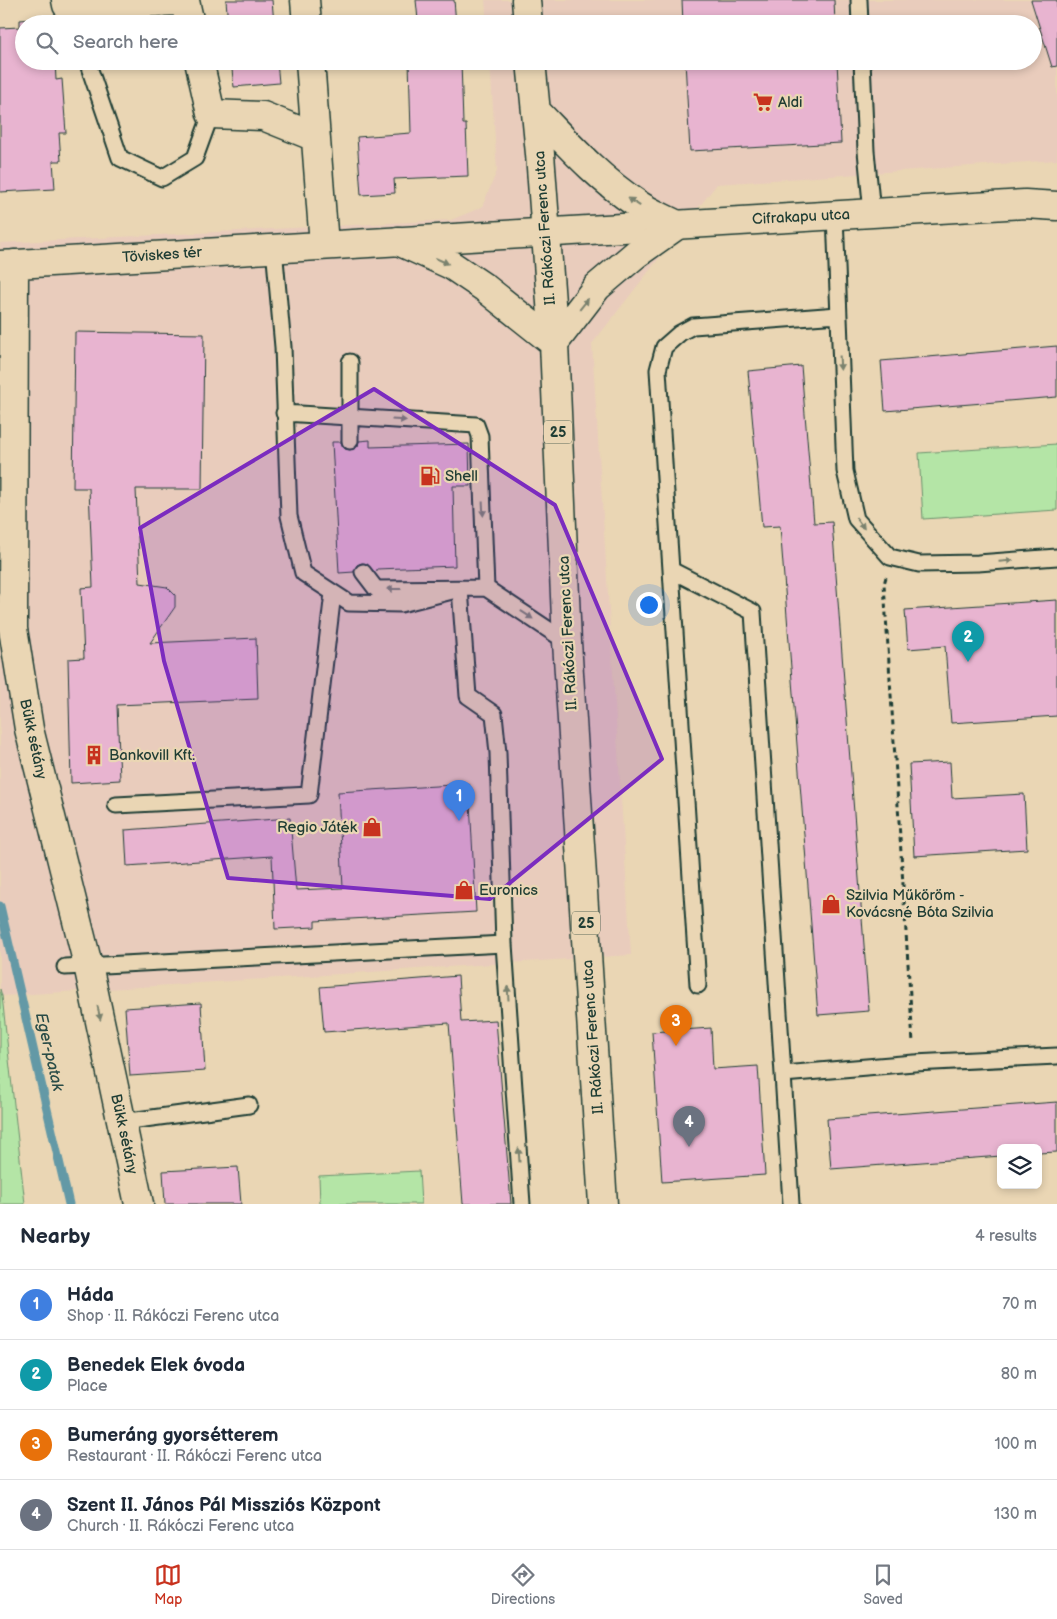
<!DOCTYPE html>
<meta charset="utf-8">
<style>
:root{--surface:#fff;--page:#f6f6f7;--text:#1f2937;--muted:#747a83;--line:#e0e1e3;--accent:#c8321e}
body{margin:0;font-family:"Balsamiq Sans",sans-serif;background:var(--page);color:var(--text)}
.controls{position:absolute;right:15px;bottom:15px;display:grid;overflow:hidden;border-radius:8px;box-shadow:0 2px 8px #0003}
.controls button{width:45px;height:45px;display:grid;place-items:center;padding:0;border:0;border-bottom:1px solid var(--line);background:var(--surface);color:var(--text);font:25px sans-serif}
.you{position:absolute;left:648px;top:604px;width:18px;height:18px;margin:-12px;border:4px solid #fff;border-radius:50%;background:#1a73e8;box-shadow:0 0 0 8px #1a73e833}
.badge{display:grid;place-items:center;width:32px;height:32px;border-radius:50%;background:var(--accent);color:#fff;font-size:16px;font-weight:700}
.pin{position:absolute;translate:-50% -41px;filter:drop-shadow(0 1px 2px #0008)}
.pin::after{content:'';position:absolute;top:26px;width:18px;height:15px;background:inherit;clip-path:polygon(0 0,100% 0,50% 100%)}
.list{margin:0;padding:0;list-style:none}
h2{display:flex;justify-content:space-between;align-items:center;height:65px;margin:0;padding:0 20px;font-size:21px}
h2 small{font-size:16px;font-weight:400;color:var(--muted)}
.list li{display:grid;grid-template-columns:32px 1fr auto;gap:15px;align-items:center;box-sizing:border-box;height:70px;padding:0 20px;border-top:1px solid var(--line)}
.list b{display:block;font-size:19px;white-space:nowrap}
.list p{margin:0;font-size:16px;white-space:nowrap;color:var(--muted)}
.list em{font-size:16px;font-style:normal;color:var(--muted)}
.icon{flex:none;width:28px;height:28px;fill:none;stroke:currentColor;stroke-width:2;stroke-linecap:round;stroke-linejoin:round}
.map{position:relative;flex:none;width:1057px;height:1204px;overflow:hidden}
.search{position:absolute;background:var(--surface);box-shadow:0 2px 8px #0003;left:15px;right:15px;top:15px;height:55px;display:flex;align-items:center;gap:12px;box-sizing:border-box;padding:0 18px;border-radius:28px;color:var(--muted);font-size:19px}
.sheet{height:345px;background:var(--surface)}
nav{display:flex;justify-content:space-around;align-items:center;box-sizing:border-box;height:70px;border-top:1px solid var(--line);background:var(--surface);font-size:14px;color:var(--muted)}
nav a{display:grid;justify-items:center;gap:2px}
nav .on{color:var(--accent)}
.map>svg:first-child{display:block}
</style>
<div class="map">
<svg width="1057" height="1204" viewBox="0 0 1057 1204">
<rect width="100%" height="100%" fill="#ead6b4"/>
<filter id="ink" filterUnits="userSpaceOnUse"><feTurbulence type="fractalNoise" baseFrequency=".02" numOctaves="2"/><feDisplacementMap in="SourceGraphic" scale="10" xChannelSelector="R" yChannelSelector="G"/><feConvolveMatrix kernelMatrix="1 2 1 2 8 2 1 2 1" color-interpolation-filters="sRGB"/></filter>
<g filter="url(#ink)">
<path fill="#e9ccbc" d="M485,0h572v160l-340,24 -125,160 39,611 -629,41 -2,-7v-746l451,-23 31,-13 15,-36 -7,-110h543v-37h-546z"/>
<path fill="#b4e5a6" stroke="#6a916d" d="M1057,444v66l-134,9 -4,-66z
M0,989l2,7 23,208h-25z
M419,1171l2,33h-101l-1,-28z"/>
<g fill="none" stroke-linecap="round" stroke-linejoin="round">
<path stroke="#6399a6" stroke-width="9" d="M0,906l69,298"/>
</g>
<path fill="#e8b4d0" stroke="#1f3d34" d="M226,0h46l2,24h-46z
M416,0h38l2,24h-47v-4h9z
M682,0h152l1,24h-152z
M1031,0h26v66l-5,1z
M44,18v6h-20v37h31l1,19 6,-1 4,54h-7l2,28h-8l2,28 -55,3v-164l20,-1v-7z
M231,61h46l2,22 -45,4z
M409,61h52l2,63h3l2,52 -74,3 1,14 -34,2 -4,-58 54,-4z
M685,61h152l4,82 -151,8z
M75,332l129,2 -2,155h-66l4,94 27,4 8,8v12l-25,36 106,-5 2,61 -141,6 3,75 -49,3 -3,-124 16,-1 -3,-70 12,-1 -4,-99h-16z
M1057,346v51l-172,14 -4,-50z
M801,366l13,157 18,-1 37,489 -51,4 -38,-489 -18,1 -14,-156z
M370,440v7l99,-3 1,42h-17l2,80 -78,3v2l-3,1 -7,-8 -5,-1 -5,2 -3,7 -15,1 -7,-131h9l4,7 5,1 8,-4 1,-5z
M1057,600v116l-106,7 -6,-77 -37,3 -3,-39z
M950,762l2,36 72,-4 3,55 -113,7 -5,-92z
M469,784l7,128 -161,9v6l-40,2 -3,-73 -145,10 -2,-36 165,-12 6,72 47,-2 -5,-96z
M458,976l3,46 35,-2 15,184h-48l-14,-181 -125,9 -4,-45z
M201,1003l4,68 -75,5 -5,-68z
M711,1028l2,41 45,-3 7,109 -103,7 -10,-150z
M1057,1102v50l-19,1v-5h-37v8l-170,13 -4,-50z
M238,1167l3,37h-76l-2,-33z"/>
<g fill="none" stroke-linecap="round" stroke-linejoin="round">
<defs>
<path id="service" d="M859,0l1,24
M67,5l7,19
M87,61l33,97 42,20 33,-20 16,-44
M862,61l4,90 6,62
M835,215l10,256 11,48 34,38 29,7 59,-1 79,-6
M274,248l9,99 6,169 14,57 46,30 52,1 59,-15
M350,362v79
M284,413l192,12 4,11 6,152
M671,570l27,415
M363,572l13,17 110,-1 81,54
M460,589l8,107 26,18 4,39 6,191 18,260
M116,805l193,-10 24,-202
M65,967l439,-23
M783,1074l-30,-462 -82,-42 -13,-200 6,-23 16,-14 13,-7 145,-11
M122,1122l127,-17
M791,1204l-8,-130 131,-11 143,-7"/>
<path id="minor" d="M66,0l1,5 118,-4 5,23
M305,0l2,24
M199,61l12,53 52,2 52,21
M310,61l14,184
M14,264l-1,365 16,100 59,236 51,239
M0,265l1025,-61 32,2"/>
<path id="primary" d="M526,0l2,24
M531,61l9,93 14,189 13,299 36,562
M536,111c31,32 62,67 100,92 12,9 28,15 41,22l-41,29 -39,33 -43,56
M398,241l53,24 34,23 69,55"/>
</defs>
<use href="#service" stroke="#1f3d34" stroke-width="19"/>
<use href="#minor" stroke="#1f3d34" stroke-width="31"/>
<use href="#primary" stroke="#1f3d34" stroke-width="31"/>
<path stroke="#1f3d34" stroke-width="3" stroke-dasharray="5 4" stroke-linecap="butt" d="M886,577l-2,7 29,459"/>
<use href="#service" stroke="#ead6b4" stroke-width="15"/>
<use href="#minor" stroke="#ead6b4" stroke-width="28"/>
<use href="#primary" stroke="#ead6b4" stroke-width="28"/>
</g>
<defs><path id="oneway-solid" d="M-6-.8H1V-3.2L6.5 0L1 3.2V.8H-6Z" transform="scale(1.25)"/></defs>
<g fill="#7a826e">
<use href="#oneway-solid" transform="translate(634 202) rotate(-146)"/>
<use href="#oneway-solid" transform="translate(442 261) rotate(24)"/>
<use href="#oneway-solid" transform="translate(584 304) rotate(-52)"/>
<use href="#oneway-solid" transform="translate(840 363) rotate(87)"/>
<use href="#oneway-solid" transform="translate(399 420) rotate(4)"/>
<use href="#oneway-solid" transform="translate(483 509) rotate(87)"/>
<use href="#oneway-solid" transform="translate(860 523) rotate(53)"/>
<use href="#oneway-solid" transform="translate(1006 561) rotate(-5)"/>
<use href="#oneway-solid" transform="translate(394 589) rotate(180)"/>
<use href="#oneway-solid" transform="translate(527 615) rotate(34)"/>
<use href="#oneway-solid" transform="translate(508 993) rotate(-94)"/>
<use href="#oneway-solid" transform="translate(99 1013) rotate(78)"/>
<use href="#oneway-solid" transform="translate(519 1155) rotate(-94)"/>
</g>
</g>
<path fill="#7b2cbf" fill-opacity="0.2" stroke="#7b2cbf" stroke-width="4" stroke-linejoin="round" d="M374,389l181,116 107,254 -172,140 -262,-21 -64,-217 -24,-133z"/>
<defs>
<symbol id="supermarket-bare" viewBox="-9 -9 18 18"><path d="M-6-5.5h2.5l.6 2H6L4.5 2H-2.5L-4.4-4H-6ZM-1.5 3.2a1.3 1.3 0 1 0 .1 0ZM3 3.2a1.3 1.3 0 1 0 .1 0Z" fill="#c8321e" stroke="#ead6b4" stroke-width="2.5" paint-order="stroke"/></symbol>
<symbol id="fuel-bare" viewBox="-9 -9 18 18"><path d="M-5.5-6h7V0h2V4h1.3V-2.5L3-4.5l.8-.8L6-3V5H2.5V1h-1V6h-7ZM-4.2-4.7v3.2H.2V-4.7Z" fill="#c8321e" stroke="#ead6b4" stroke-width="2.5" paint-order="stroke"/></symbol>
<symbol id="building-bare" viewBox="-9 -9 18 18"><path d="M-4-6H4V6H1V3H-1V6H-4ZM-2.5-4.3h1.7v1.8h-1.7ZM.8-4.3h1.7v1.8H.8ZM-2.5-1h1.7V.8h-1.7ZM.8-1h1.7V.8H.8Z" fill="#c8321e" stroke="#ead6b4" stroke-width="2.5" paint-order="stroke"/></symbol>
<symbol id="shop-bare" viewBox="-9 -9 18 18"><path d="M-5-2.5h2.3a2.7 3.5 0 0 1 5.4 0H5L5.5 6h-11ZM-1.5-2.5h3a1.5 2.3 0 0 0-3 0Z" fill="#c8321e" stroke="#ead6b4" stroke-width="2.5" paint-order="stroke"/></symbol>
</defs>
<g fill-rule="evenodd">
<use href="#supermarket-bare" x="749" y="88" width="28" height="28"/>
<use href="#fuel-bare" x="416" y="462" width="28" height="28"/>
<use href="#building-bare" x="80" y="741" width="28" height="28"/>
<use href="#shop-bare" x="358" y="813" width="28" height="28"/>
<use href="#shop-bare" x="450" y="876" width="28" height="28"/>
<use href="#shop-bare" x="817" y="890" width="28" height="28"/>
</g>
<g text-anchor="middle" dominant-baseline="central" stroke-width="4.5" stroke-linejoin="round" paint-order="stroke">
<g fill="#ead6b4" stroke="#5c6b5a" stroke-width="1">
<rect x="544" y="420.5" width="28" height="23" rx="4"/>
<rect x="572" y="911.5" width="28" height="23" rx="4"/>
</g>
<g font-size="14" font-weight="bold" fill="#1f3d34">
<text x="558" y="432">25</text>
<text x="586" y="923">25</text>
</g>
<g font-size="15" fill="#1f3d34" stroke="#ead6b4" text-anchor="start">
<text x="778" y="102">Aldi</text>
<text x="445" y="476">Shell</text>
<text x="109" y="755">Bankovill Kft.</text>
<text x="357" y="827" text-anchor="end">Regio Játék</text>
<text x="479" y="890">Euronics</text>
<text x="846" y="895">Szilvia Műköröm -<tspan x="846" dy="17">Kovácsné Bóta Szilvia</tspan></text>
</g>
<g font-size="15" fill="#1f3d34" stroke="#ead6b4">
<text transform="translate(801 217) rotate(-3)">Cifrakapu utca</text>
<text transform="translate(545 228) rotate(-94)">II. Rákóczi Ferenc utca</text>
<text transform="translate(162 255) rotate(-4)">Töviskes tér</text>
<text transform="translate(568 633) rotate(-93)">II. Rákóczi Ferenc utca</text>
<text transform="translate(33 739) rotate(78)">Bükk sétány</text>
<text transform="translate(593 1037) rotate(-94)">II. Rákóczi Ferenc utca</text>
<text transform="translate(124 1134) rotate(78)">Bükk sétány</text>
</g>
<g font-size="16" font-style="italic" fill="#2a4c47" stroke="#ead6b4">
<text transform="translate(49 1052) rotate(77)">Eger-patak</text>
</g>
</g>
</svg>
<div class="controls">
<button><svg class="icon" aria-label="layers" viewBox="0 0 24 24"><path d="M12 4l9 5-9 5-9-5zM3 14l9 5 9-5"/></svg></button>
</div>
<div class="you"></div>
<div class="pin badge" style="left:459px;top:821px;background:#3f7fe0">1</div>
<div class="pin badge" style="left:968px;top:662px;background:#0f9aa8">2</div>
<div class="pin badge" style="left:676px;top:1046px;background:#e8710a">3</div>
<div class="pin badge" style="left:689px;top:1147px;background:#6b7280">4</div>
<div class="search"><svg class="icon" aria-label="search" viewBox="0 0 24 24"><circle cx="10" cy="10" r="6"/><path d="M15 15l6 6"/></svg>Search here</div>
</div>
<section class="sheet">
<h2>Nearby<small>4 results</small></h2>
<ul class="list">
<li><span class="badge" style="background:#3f7fe0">1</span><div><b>Háda</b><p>Shop · II. Rákóczi Ferenc utca</p></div><em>70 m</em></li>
<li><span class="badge" style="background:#0f9aa8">2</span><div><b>Benedek Elek óvoda</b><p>Place</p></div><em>80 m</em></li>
<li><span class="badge" style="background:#e8710a">3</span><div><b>Bumeráng gyorsétterem</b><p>Restaurant · II. Rákóczi Ferenc utca</p></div><em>100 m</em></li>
<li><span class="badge" style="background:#6b7280">4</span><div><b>Szent II. János Pál Missziós Központ</b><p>Church · II. Rákóczi Ferenc utca</p></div><em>130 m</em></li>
</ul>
</section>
<nav>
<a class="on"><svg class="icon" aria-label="map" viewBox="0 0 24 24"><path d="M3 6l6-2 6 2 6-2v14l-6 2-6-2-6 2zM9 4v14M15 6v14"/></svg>Map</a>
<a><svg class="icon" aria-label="directions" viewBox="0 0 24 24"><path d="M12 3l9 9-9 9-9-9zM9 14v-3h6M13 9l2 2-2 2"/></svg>Directions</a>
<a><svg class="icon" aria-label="saved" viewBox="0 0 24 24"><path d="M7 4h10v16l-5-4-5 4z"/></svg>Saved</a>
</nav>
